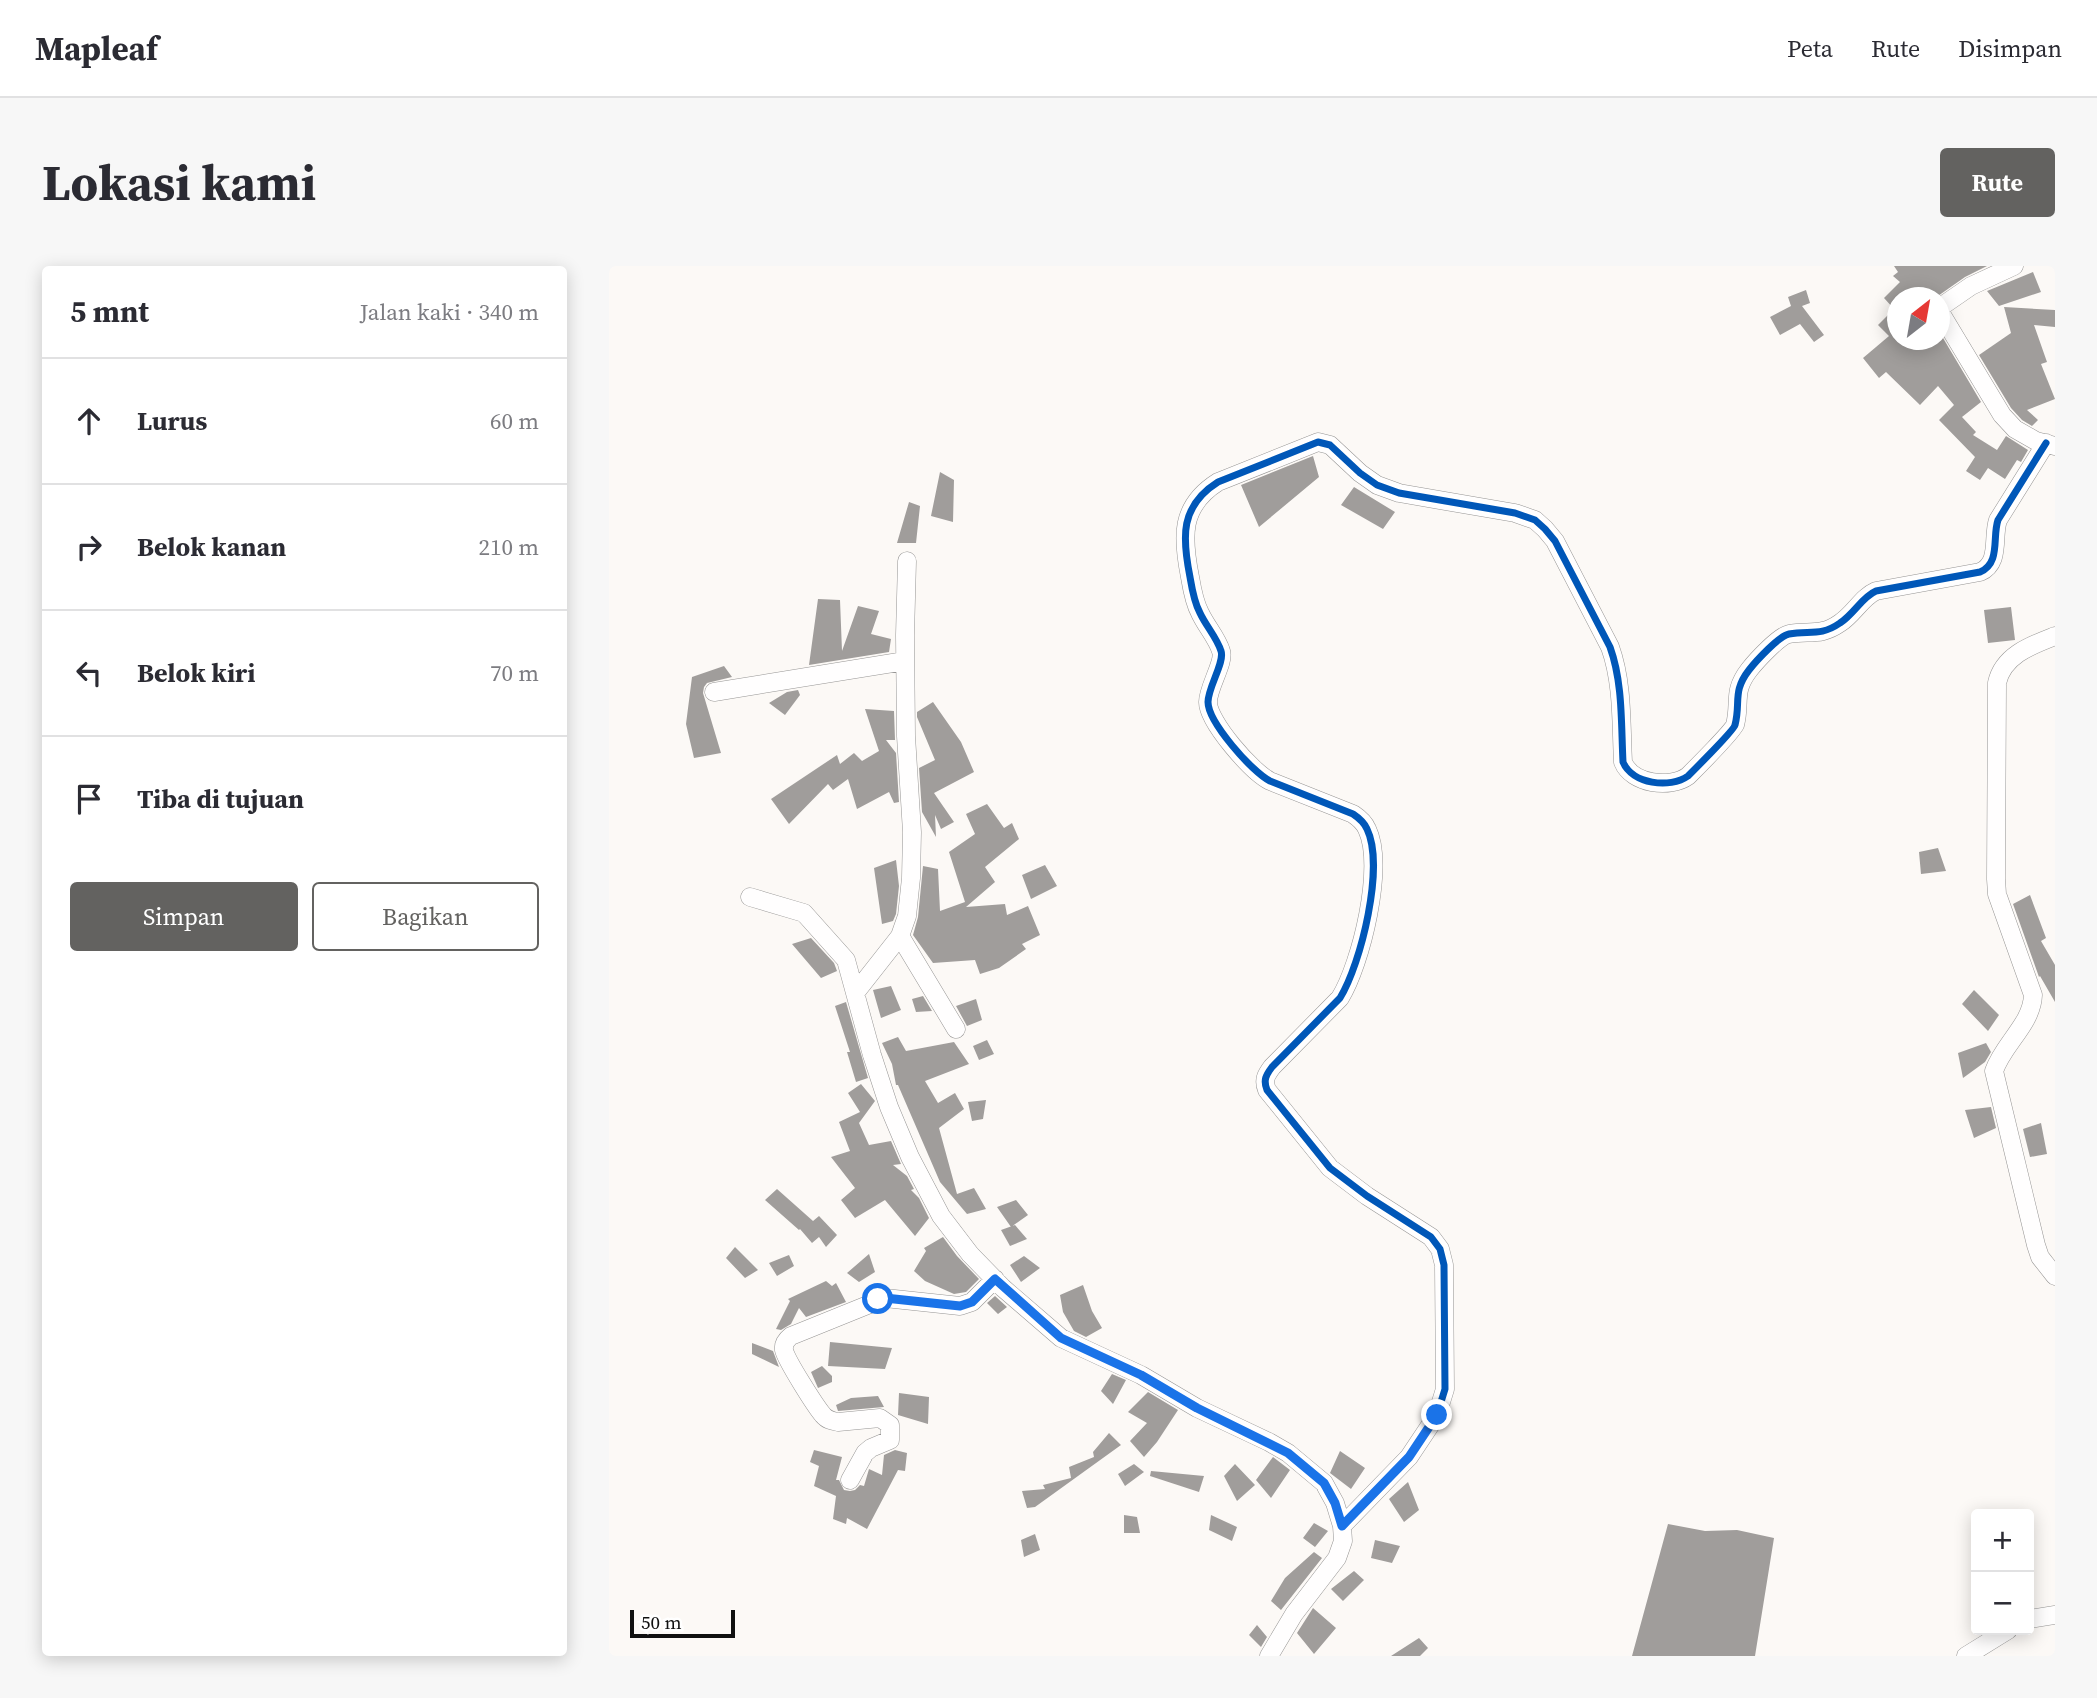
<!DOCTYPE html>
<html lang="id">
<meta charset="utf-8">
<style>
:root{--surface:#fff;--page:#f7f7f7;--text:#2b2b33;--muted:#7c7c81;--line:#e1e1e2;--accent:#636260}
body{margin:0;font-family:"Source Serif 4",serif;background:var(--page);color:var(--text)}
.controls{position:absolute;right:21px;bottom:21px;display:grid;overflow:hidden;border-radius:7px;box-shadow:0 4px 18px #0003}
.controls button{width:63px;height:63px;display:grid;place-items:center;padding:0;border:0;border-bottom:2px solid var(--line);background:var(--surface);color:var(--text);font:35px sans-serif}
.compass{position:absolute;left:1278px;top:21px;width:63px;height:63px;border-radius:50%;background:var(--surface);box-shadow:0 4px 18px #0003;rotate:31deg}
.scale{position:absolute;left:21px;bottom:18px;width:105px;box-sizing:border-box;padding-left:7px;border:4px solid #101010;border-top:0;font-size:19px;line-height:24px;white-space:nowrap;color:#101010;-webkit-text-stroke:5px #fff;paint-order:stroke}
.stop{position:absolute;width:21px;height:21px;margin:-16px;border:5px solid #1a73e8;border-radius:50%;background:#fff}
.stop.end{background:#1a73e8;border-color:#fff;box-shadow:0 2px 7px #0008}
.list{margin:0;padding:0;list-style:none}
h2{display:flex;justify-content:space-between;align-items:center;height:91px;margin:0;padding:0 28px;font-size:30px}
h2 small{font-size:23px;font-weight:400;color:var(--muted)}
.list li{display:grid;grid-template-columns:46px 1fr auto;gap:21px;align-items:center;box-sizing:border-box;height:126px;padding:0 28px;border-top:2px solid var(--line)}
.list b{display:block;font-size:26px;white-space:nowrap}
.list em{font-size:23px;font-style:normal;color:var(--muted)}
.actions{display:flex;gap:14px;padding:21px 28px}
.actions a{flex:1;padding:16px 0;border:2px solid var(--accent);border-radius:7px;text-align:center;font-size:24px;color:var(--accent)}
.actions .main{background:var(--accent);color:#fff}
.icon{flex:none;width:38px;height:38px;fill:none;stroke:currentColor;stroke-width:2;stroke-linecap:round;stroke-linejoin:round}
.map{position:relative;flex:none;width:1446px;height:1390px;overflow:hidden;border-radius:7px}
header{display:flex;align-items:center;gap:42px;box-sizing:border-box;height:98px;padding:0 35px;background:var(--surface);border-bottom:2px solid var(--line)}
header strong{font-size:33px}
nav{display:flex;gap:38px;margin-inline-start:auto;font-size:24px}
.intro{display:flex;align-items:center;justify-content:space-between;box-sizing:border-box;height:168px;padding:0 42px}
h1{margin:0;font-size:49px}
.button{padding:18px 32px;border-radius:7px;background:var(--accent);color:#fff;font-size:24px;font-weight:700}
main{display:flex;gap:42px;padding:0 42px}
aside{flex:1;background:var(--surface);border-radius:7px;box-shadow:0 4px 18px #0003}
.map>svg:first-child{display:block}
</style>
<header>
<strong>Mapleaf</strong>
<nav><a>Peta</a><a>Rute</a><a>Disimpan</a></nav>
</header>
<div class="intro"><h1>Lokasi kami</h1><a class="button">Rute</a></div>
<main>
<aside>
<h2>5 mnt<small>Jalan kaki · 340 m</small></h2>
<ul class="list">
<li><svg class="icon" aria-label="ahead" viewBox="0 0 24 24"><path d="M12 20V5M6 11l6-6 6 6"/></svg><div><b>Lurus</b></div><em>60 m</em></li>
<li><svg class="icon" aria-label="right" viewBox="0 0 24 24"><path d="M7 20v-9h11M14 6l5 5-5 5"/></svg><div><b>Belok kanan</b></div><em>210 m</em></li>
<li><svg class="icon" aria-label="left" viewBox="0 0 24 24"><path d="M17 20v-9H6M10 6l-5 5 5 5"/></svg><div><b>Belok kiri</b></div><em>70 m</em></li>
<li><svg class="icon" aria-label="arrive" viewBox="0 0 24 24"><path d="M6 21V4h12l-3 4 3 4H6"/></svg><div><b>Tiba di tujuan</b></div></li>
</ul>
<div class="actions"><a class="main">Simpan</a><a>Bagikan</a></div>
</aside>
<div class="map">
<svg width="1446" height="1390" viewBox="0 0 1446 1390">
<rect width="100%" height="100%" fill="#fcf9f6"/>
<path fill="#a09d9b" d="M1285,0h93l-22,11 -30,21h-37v42h42v-7l41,69 -19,15 14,15 -3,3 24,15 9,-14 22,14 -7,12 -4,-2 -12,19 -17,-11 -8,12 -14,-9 9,-14 -36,-37 15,-15 -16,-19 -18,19 -34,-33 -7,6 -16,-20 26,-22 -11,-11 16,-16 -10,-11 16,-16 -7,-6 5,-4z
M1424,6l8,20 -42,14 -12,-15z
M1197,24l4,13 -8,3 22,29 -10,7 -14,-18 -20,11 -10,-18 21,-11 -3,-9z
M1395,41l51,3v17l-21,-2 13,37 -6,2 14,35 -28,11 11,10 -6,6 -10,-6 -11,-12 -32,-53 32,-22z
M704,190l6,21 -60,50 -18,-42z
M331,206l14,8 -1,42 -22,-6z
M745,221l41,25 -12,17 -42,-24z
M300,236l11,4 -4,37h-19z
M209,333l22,1 2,51 16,-45 21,5 -8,23 20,5 -2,13 -80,13z
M1402,341l4,33 -27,3 -4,-33z
M115,400l8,11 -25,6 -3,4 -1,6 18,60 -27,5 -8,-34 6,-47z
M189,424l2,5 -15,20 -16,-12 18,-11z
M324,436l28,40 13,30 -40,21 20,29 -13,7 -6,-14 1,22 -14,-25 -3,-44 16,-8 -18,-43v-5z
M256,443l29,2 1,29h-9l10,13 3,49 -5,1 -5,-11 -32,17 -9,-30 -15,11 -5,-6 -39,40 -18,-25 66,-44 3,9 14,-11 8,8 17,-10z
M378,538l17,24 8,-5 7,16 -34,28 10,15 -29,25 39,-3 2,11 21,-9 12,29 -18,9 4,5 -27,19 -19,6 -5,-14 -42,3 -20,-28 5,-18 5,-51 15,3 2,42 25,-9 -16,-50 26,-18 -9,-20z
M1329,582l8,23 -25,3 -2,-22z
M287,594l3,26 -3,28 -3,7 -11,3 -8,-56z
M436,599l12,21 -26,13 -9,-24z
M1421,629l16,43 -5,3 14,24v37l-15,-26 -1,1 -26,-73z
M202,672l23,25 3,8 -16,7 -29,-34z
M282,720l10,24 -20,8 -8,-28z
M1365,724l25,25 -11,16 -26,-27z
M314,730l9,15 -16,1 -4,-13z
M367,733l6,21 -15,6 -11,-20z
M237,736l22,76 -12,4 -9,-30h3l-15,-46z
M289,771l8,14 48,-9 15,22 -44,17 13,22 17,-10 9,16 -25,19 18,66 17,-6 12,21 -19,5 -27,-32 -42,-97h-2l-4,-21 -10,-21z
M378,774l7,14 -15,6 -6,-14z
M1377,777l5,9 -6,10 -22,16 -5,-25z
M252,818l14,17 -16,22 10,22 22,-4 10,23 -8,1 14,11 7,13 -3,1 8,8 10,20 -14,18 -30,-36 -30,18 -14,-18 14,-12 -24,-31 19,-6 -11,-29 21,-10 -12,-19z
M377,834l-3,19 -11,2 -4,-19z
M1382,841l5,21 -22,10 -9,-28z
M1432,857l6,31 -17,3 -7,-28z
M168,923l36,32 6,-5 18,19 -11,12 -7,-10 -7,6 -12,-14 -1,1 -34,-30z
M407,934l12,15 -17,12 -14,-20z
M406,959l12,14 -17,7 -9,-16z
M334,971l14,19 22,23 -13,13 -12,2 -29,-13 -11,-10 12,-20 -2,-3z
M126,981l23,23 -13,8 -19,-20z
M260,988l6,18 -16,10 -12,-9z
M180,989l5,11 -17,10 -8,-13z
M415,990l16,12 -19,14 -11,-17z
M217,1015l6,5 4,-3 10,19 -40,15 -7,-9 -8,16 -10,6 -5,-1 14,-28 -2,-2z
M474,1019l9,26 10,17 -16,9 -12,-6 -11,-19 -3,-17z
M386,1030l12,11 -9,7 -11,-11z
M221,1076l62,6 -7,21 -57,-3z
M143,1077l21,8 6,16 -27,-13z
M213,1100l10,10v6l-14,6 -7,-16z
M503,1108l14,6 -13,24 -12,-13z
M539,1126l30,18 -21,32 -13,15 -14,-16 17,-18 -19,-11z
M290,1127l30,4 -1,27 -30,-9z
M269,1130l6,11 -46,4 -2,-6 15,-7z
M500,1167l12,12 -86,62 -8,1 -5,-17 23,-2 -2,-4 28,-7 -2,-11 25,-10 -1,-5z
M205,1184l28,7 -6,23h3l5,10 6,1 5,-1 5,-5 4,1 5,-17 13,6 2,-20 11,-5 12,3 -2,18 -7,-1 -31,59 -20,-11 -1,6 -13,-5 3,-23 -22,-10 5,-20 -9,-4z
M731,1185l25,17 -14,21 -21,-16z
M664,1191l17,13 -19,28 -15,-18z
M525,1198l10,8 -19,14 -7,-12z
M626,1198l20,21 -18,16 -13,-25z
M542,1205l53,5 -5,16 -49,-16z
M799,1216l11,28 -15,12 -15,-23z
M515,1249l13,2 3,16h-16z
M602,1249l26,12 -5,14 -23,-11z
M705,1257l14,8 -13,16 -12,-9z
M1059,1258l37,7 32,-1 37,8 -19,118h-123z
M426,1268l5,16 -16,7 -3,-17z
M766,1274l25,6 -8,17 -21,-5z
M705,1286l8,6 -41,52 -10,-9 14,-23z
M745,1305l10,9 -21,21 -12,-12z
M704,1342l23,20 -22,26 -17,-21z
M648,1359l10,12 -6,10 -12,-12z
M810,1372l9,10 -8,8h-29z"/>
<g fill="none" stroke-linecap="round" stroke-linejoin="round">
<defs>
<path id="minor" d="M1405,0l-43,20 -29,20 -2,6 62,103 13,14 21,12 19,5
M1446,370c-23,9 -52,19 -58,47l-1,196 1,15 36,101c-1,29 -30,49 -39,76l42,174 4,12 15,19
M105,426l191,-31
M141,631l54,16 42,47 26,95 17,52 21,50 31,59 29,38 33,34 58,50 80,37 56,33 72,34 19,11 36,30 11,20 7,23 1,15 -6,17 -43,56 -25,42
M291,670l56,93
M247,726l44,-56 7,-20 4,-38 1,-46 -6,-96 -1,-101 2,-74
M241,1214l15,-27 6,-5 19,-8v-15l-10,-7 -42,4c-6,-1 -11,-2 -15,-7 -7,-8 -37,-55 -39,-65 -1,-6 2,-10 7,-14l94,-38 75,8 12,-4 23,-23
M733,1260l67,-69 28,-42 8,-26 -1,-124 -4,-16 -9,-12 -64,-41 -37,-28 -63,-78c-4,-10 -1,-15 5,-23l68,-69c21,-34 45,-132 27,-169 -3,-7 -8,-11 -14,-15l-83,-33c-18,-9 -62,-59 -62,-79 0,-15 17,-40 13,-51 -4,-13 -15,-25 -21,-38 -6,-11 -8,-24 -10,-36 -8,-40 -10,-71 28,-95l100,-40 12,3 30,28 17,12 22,8 116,20 20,7 10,9 10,12 55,106c13,36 11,77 13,115 9,22 47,27 65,14 7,-7 46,-46 47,-51 6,-23 -3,-33 14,-55 7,-9 30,-34 40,-36 20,-4 31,3 51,-11 14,-9 22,-26 36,-32l104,-19c21,-9 12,-35 18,-52l48,-77
M1420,1353l26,-4
M1357,1390l42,-26"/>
</defs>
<use href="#minor" stroke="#969594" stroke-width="19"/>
<use href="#minor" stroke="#fffefe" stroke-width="18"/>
<defs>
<path id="cycleway" d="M733,1260l67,-69 28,-42 8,-26 -1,-124 -4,-16 -9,-12 -64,-41 -37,-28 -63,-78c-4,-10 -1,-15 5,-23l68,-69c21,-34 45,-132 27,-169 -3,-7 -8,-11 -14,-15l-83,-33c-18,-9 -62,-59 -62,-79 0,-15 17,-40 13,-51 -4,-13 -15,-25 -21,-38 -6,-11 -8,-24 -10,-36 -8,-40 -10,-71 28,-95l100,-40 12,3 30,28 17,12 22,8 116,20 20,7 10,9 10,12 55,106c13,36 11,77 13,115 9,22 47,27 65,14 7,-7 46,-46 47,-51 6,-23 -3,-33 14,-55 7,-9 30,-34 40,-36 20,-4 31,3 51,-11 14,-9 22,-26 36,-32l104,-19c21,-9 12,-35 18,-52l48,-77"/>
</defs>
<use href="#cycleway" stroke="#fff" stroke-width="11"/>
<use href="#cycleway" stroke="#0057b8" stroke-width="7"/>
</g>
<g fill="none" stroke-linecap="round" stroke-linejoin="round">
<path stroke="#1a73e8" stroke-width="9" d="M269,1033l7,-1 75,8 12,-4 23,-23 66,59 80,37 56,33 91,45 36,30 11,20 7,23 67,-69 28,-42"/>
</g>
</svg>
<div class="controls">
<button>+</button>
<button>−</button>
</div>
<svg class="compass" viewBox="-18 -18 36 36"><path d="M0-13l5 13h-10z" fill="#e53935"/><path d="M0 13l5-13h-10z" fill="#7c7c81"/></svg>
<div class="scale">50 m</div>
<div class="stop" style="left:269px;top:1033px"></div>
<div class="stop end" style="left:828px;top:1149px"></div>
</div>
</main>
